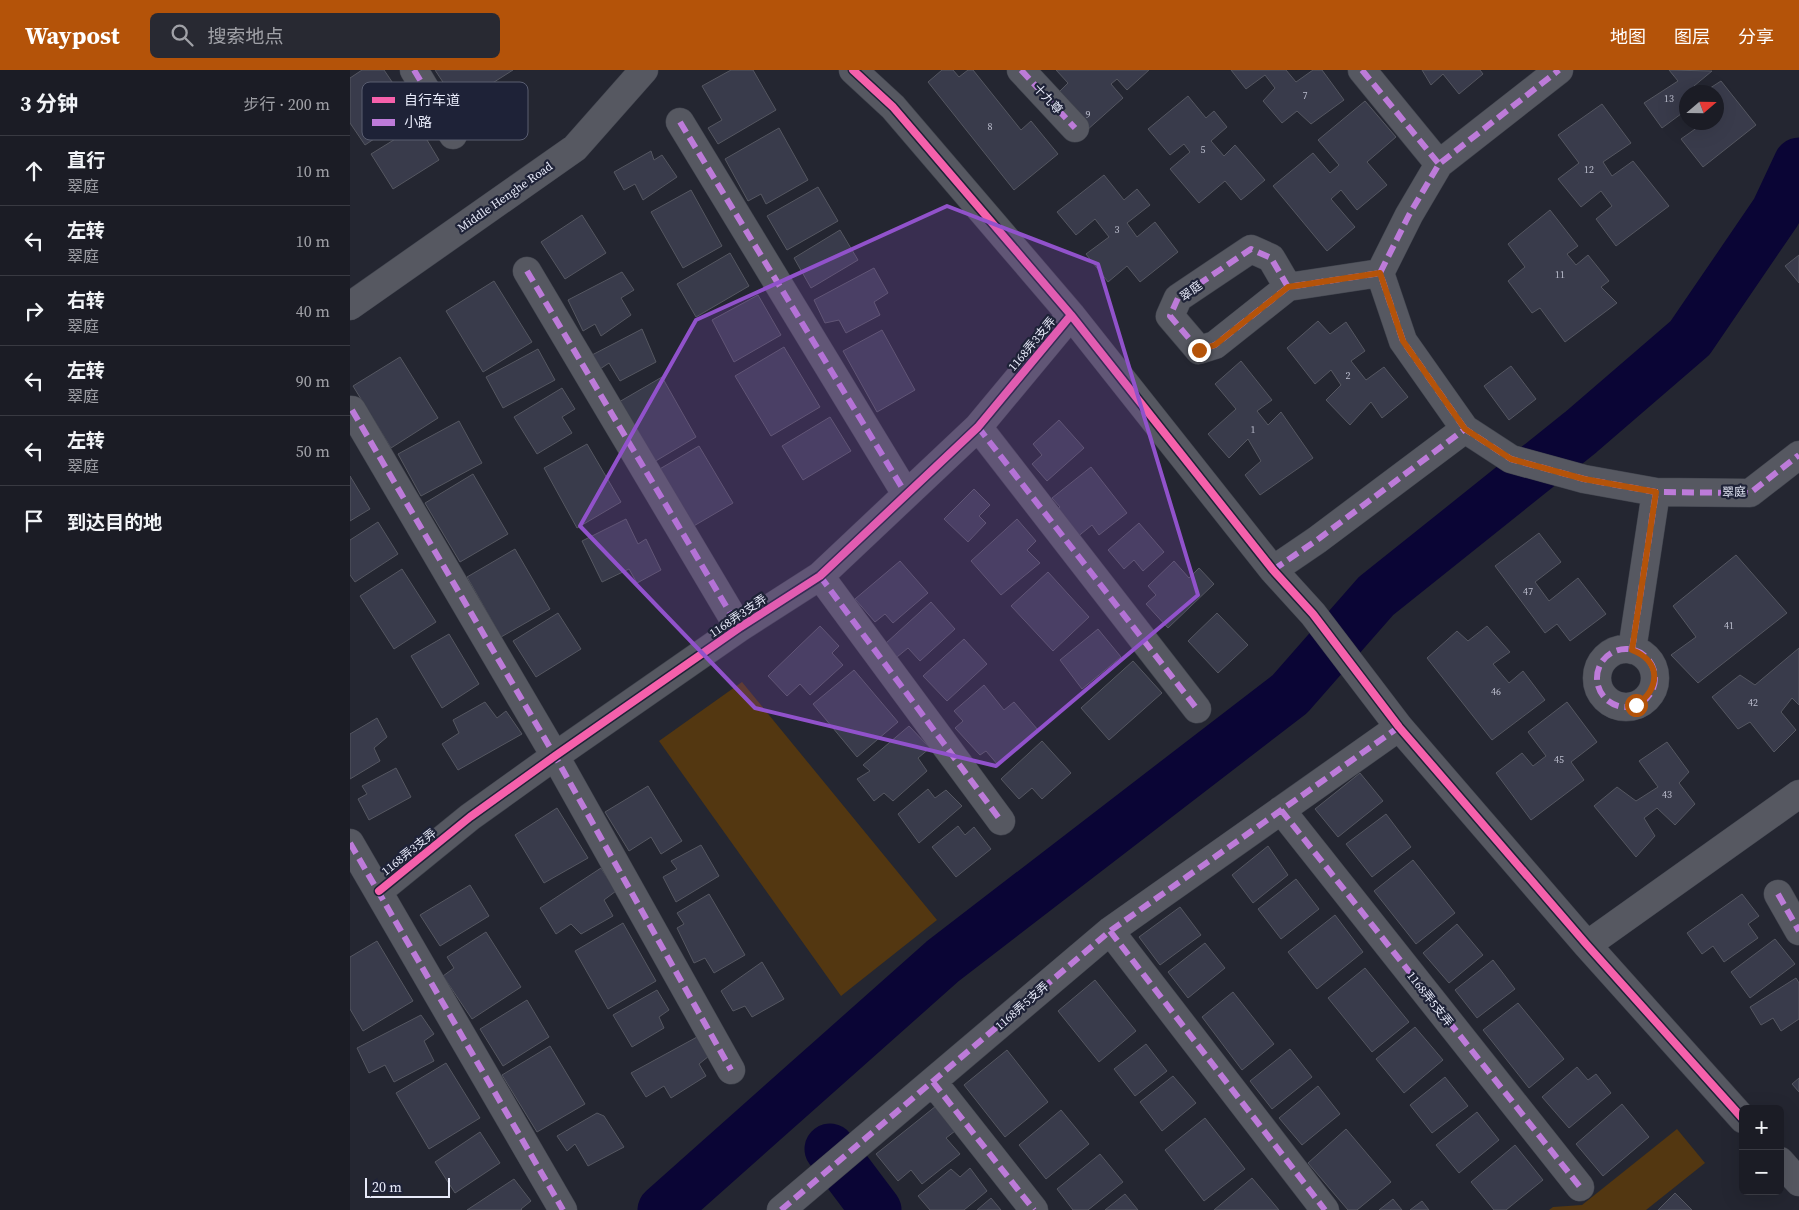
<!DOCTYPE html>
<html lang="zh">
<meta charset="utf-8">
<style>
:root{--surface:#1b1c25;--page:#282932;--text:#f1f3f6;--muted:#a0a1a7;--line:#393a42;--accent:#b45309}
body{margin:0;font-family:"Source Serif 4","Noto Sans SC",serif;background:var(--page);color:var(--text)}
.controls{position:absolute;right:15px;bottom:15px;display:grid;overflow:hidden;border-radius:8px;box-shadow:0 5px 20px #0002}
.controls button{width:45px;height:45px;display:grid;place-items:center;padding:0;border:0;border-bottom:1px solid var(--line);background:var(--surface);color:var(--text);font:25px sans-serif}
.compass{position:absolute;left:1329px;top:15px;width:45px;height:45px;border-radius:50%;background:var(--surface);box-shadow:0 5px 20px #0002;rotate:70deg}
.scale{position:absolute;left:15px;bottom:12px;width:85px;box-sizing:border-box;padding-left:5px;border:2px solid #e7eaf9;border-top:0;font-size:14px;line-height:18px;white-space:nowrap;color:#e7eaf9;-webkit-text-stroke:4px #1e2237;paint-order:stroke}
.stop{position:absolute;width:15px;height:15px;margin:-11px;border:4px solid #b45309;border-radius:50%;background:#fff}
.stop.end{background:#b45309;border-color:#fff;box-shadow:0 1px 5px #0008}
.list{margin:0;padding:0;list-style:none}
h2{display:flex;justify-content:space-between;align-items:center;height:65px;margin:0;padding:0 20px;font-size:21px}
h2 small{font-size:16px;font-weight:400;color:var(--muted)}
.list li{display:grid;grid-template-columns:32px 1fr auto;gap:15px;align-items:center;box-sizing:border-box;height:70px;padding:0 20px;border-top:1px solid var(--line)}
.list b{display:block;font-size:19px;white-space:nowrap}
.list p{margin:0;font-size:16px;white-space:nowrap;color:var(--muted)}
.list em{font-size:16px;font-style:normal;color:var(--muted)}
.icon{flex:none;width:28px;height:28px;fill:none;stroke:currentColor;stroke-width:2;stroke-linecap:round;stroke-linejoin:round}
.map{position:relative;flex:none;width:1449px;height:1140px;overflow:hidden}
header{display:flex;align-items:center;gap:30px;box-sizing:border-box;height:70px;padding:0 25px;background:var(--accent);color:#fff}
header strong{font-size:24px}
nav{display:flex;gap:28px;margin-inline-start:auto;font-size:18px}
.search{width:350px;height:45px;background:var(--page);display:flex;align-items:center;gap:12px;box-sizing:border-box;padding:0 18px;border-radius:8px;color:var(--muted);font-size:19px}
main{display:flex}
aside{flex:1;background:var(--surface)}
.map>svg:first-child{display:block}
</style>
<header>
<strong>Waypost</strong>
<div class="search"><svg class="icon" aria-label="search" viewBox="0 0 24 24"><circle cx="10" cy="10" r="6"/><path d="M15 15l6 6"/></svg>搜索地点</div>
<nav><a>地图</a><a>图层</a><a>分享</a></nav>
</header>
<main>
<aside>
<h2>3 分钟<small>步行 · 200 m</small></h2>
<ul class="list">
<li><svg class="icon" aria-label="ahead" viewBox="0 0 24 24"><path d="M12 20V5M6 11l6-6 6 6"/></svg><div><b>直行</b><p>翠庭</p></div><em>10 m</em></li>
<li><svg class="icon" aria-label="left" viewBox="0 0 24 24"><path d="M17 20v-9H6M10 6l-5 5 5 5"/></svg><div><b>左转</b><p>翠庭</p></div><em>10 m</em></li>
<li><svg class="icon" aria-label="right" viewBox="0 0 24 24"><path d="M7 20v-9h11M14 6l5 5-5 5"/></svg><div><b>右转</b><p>翠庭</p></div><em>40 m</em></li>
<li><svg class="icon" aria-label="left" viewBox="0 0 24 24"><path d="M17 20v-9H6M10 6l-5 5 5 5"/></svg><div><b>左转</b><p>翠庭</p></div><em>90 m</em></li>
<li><svg class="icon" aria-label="left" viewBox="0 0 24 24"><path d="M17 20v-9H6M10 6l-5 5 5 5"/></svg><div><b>左转</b><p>翠庭</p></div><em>50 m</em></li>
<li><svg class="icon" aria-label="arrive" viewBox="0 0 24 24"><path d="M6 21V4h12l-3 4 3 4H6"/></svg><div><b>到达目的地</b></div></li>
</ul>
</aside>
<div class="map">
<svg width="1449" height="1140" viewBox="0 0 1449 1140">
<rect width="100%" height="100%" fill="#242631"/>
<path fill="#533711" d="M392,612l195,238 -96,76 -182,-255z
M1327,1059l28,34 -59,47h-97l4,-3 29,-2z"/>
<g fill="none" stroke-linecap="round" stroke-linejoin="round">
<path stroke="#0a0535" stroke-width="51" d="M480,1079l46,61
M313,1140l280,-249 347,-267 86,-98 205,-164 109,-94 86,-126 23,-49"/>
</g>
<path fill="#393b4b" stroke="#555761" d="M12,0h22l29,43 -48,32 -15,-22v-45z
M85,0h78l-55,35z
M381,0h22l23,40 -58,34 -10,-16 14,-8 -20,-34z
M592,0h11l6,7 9,-7h5l48,60 10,-9 27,33 -44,36 -86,-108z
M706,0h93l-22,20 -10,-11 -6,5 12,14 -37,33 -31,-35 13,-13z
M881,0h55l10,12 17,-12h9l22,30 -33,24 -14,-13 -15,12 -19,-22 12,-13 -10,-13 -19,14z
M1072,0h58l3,4 -24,20 -16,-20 -12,11z
M1319,0l43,1 -18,15 8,6h-16v21l-1,-2 -23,17 -18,-25 34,-22z
M1371,11l35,44 -53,42 -22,-28 17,-12 -4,-5h22v-30h-12z
M838,26l18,22 8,-7 13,16 -16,14 13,15 11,-11 30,35 -24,20 -16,-19 -26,22 -29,-34 20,-17 -6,-8 -14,11 -22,-26z
M1015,31l31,36 -29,25 20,23 -30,25 -16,-20 -10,9 24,28 -28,24 -54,-65 40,-33 17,20 9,-8 -21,-25z
M1252,34l29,39 -28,19 9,14 21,-15 36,45 -53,40 -20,-27 16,-13 -11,-15 -20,16 -23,-28 21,-16 -21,-28z
M68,55l21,35 -46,29 -22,-35z
M429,58l29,52 -42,24 -5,-10 -13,7 -23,-42z
M301,81l3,9 8,-5 15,22 -34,23 -8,-16 -11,6 -10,-18z
M754,105l20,25 13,-11 13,16 -23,18 10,14 18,-15 23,30 -38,30 -13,-16 -19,16 -22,-28 23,-17 -14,-18 -19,16 -19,-23z
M468,117l20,34 -51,29 -20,-34z
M341,120l31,56 -39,22 -32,-56z
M1200,140l28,36 -11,8 9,11 12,-10 21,26 -8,6 16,16 -52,39 -25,-34 -8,5 -24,-32 17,-14 -17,-23z
M232,145l24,38 -41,26 -24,-37z
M490,160l18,30 -47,28 -17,-30z
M380,183l19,33 -53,31 -19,-33z
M1449,185v28l-14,-17z
M524,198l14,25 -14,9 6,13 -34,18 -7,-13 -14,3 -11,-23z
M272,202l12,18 -13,8 10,17 -30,21 -6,-12 -12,7 -15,-31z
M144,211l38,61 -49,30 -37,-61z
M408,225l23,40 -47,27 -22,-42z
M968,251l12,13 16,-12 19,29 -14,10 15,19 18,-13 24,30 -26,21 -11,-16 -21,23 -24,-25 15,-15 -10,-15 -16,14 -28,-36z
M292,259l14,33 -36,19 -11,-18 -9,6 -8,-14z
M532,260l33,60 -38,22 -34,-61z
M434,277l36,60 -49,29 -36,-60z
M188,279l17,31 -52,28 -17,-31z
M50,287l38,61 -47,30 -38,-62z
M891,291l31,39 -15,11 11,14 13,-13 32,46 -53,37 -15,-20 16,-14 -13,-22 -19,19 -21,-24 28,-25 -21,-25z
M1161,296l25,33 -27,21 -25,-34z
M312,307l34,60 -42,25 -35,-60z
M212,318l13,21 -13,8 10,16 -35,21 -23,-37z
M480,347l21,34 -48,29 -21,-34z
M709,350l25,28 -37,33 -15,-17 10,-9 -9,-11z
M109,351l23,42 -61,33 -23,-42z
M237,374l34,58 -44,26 -33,-60z
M349,376l34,57 -41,24 -34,-57z
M741,397l36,46 -28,22 -7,-10 -16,13 -21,-27 5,-4 -8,-9z
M123,404l35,60 -48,28 -35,-59z
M0,406l20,33 -20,12z
M624,419l16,16 -11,11 7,7 -18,19 -24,-23z
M276,449l12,25 8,-5 15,31 -24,13 -8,-14 -27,13 -20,-41z
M667,449l19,22 -9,9 13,13 -39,32 -30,-34z
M28,452l20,32 -43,28 -5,-7v-35z
M789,453l25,29 -21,19 -9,-11 -10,9 -16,-19z
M1189,463l22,29 -26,20 14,19 29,-23 28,36 -36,27 -13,-17 -12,9 -50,-67z
M165,479l35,60 -49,28 -34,-60z
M1386,485l51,58 -89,70 -27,-28 25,-18 -23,-31z
M550,491l28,32 -35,30 -8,-9 -10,8 -20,-23z
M824,491l15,17 10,-10 15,16 -46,44 -22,-24 10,-9 -8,-9z
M52,499l34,53 -42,27 -34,-53z
M698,502l41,45 -36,34 -42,-45z
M581,532l24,27 -35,32 -12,-13 -11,9 -12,-13z
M208,543l23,36 -45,28 -23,-36z
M867,543l31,32 -30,28 -30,-32z
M470,556l19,20 -7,7 11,12 -33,30 -10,-11 -13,12 -19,-20z
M1137,556l23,26 -17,12 16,19 14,-12 22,29 -53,40 -65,-82 30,-27 11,10z
M748,559l23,28 -39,32 -22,-29z
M99,564l30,50 -37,24 -31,-52z
M614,569l23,25 -40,37 -24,-25z
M1449,578v57l-7,-7 -11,14 15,18 -22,22 -24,-30 -12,7 -26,-32 28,-22 15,10z
M783,591l29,32 -53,47 -28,-32z
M504,600l44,52 -41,35 -44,-53z
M634,615l20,25 10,-8 24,28 -40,35 -12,-14 -6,4 -25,-27 8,-7 -9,-10z
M135,632l12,16 9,-7 16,23 -64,36 -16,-26 17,-11 -6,-13z
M1217,632l30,40 -26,20 13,18 -53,40 -35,-47 26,-20 11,13 13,-10 -18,-24z
M27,648l10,19 -13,11 6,13 -30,18v-45z
M559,656l21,22 -12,10 9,13 -34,30 -9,-8 -10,8 -17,-22 13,-8 -7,-6z
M692,671l29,32 -29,26 -10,-11 -13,11 -18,-20z
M1317,672l22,30 -10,11 16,21 -20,21 -18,-17 -13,10 11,18 -19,21 -42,-51 23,-19 19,14 22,-14 -19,-26z
M46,698l15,29 -42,23 -11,-21 9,-5 -5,-8z
M1010,703l23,28 -45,36 -23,-28z
M298,716l34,55 -21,13 -10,-17 -22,14 -24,-39z
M578,719l7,9 11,-8 16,16 -43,37 -21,-29z
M207,738l31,50 -44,25 -29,-48z
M1036,744l25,33 -39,30 -26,-33z
M608,756l7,9 9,-8 17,22 -35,28 -24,-30z
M351,775l18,31 -43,26 -13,-25 14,-8 -6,-8z
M918,776l20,29 -35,28 -21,-28z
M1063,790l42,53 -39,31 -42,-53z
M251,798l15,23 -12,9 9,16 -32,18 -10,-10 -15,10 -16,-26z
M946,809l23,30 -38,30 -23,-30z
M120,815l19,31 -49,30 -20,-31z
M359,824l36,61 -31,18 -9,-15 -11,5 -17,-35 7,-4 -7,-11z
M1392,824l17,22 -11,8 10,14 -34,24 -11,-16 -11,8 -15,-21z
M830,837l21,28 -41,30 -21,-28z
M985,845l28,37 -46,37 -29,-37z
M273,853l33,58 -48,28 -33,-58z
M1107,854l26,31 -34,28 -26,-30z
M136,862l35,55 -49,32 -29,-43 11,-8 -7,-11z
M1425,869l20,25 -45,34 -19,-26z
M27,871l36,60 -50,30 -13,-22v-52z
M855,873l20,25 -37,30 -20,-26z
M1143,890l22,29 -38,29 -22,-28z
M412,892l22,37 -32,18 -7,-11 -12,5 -12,-20z
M1015,898l44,54 -37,30 -44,-54z
M1446,908l3,5v36l-18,12 -8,-13 -12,7 -11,-18z
M745,910l41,51 -37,31 -41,-51z
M307,920l12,20 -10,7 5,11 -32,19 -19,-32z
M883,922l41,52 -32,26 -40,-53z
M177,930l22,37 -46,29 -23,-37z
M1168,933l46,56 -35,29 -46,-58z
M71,945l13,19 -10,7 10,20 -40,21 -9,-17 -16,8 -12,-25z
M1065,957l28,33 -39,33 -28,-34z
M347,967l12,19 -10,8 7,12 -35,22 -7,-12 -18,11 -15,-24z
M796,974l21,27 -32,25 -21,-27z
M200,976l35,58 -48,28 -35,-57z
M940,979l22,28 -40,32 -22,-28z
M657,980l41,52 -43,35 -41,-52z
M96,993l34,55 -51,31 -33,-56z
M1227,997l11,13 8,-6 15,19 -42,35 -27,-31z
M823,1006l23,27 -34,28 -22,-29z
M1095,1007l23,29 -36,27 -22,-28z
M1449,1008v14l-7,-8z
M968,1016l22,28 -38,31 -23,-27z
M1272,1034l27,33 -46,39 -27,-32z
M586,1036l19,25 -9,7 14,16 -38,30 -11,-14 -13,11 -22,-27z
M711,1040l28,34 -43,35 -27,-34z
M1127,1042l22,28 -40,33 -23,-28z
M247,1043l7,3 20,31 -36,19 -13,-22 -8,7 -10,-15z
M855,1048l40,51 -41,32 -39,-51z
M996,1059l45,53 -34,28h-9l-40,-47z
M130,1062l20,31 -45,30 -20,-31z
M1165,1075l28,35 -37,30h-12l-23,-28z
M750,1084l23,28 -35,28h-15l-16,-21z
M620,1098l17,23 -23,19h-34l-12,-14 33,-27 9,8z
M902,1108l27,32h-65z
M164,1109l17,22 -10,8 1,1h-55z
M1325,1123l17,17h-34z
M775,1124l13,16h-33z
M641,1128l10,12h-24z
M1043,1129l9,11h-23z
M1072,1131l7,9h-19z"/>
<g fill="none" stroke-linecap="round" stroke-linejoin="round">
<defs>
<path id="minor" d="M64,0l39,65
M503,0l40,37 178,208 202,255 40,44 86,113 188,218 156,174
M671,0l54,58
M1012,0l77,94
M330,52l226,372
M177,201l212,357
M938,217l-73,58 -16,5 -29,-34 8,-18 73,-49 20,9 17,29 92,-14
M0,236l225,-158 69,-78
M2,340l203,346 176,314
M628,357l219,282
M1115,359l-62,-88 -23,-68 29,-58 30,-51 120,-94
M923,500l44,-30 148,-111 46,30 73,20 72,13 94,1 49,-38
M470,506l181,245
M1247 608a29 29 0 1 1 58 0a29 29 0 1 1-58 0Z
M1282,580l24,-158
M931,740l299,377
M0,773l213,367
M29,821l91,-74 85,-61 184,-128 81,-52 158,-149 93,-112
M1428,824l21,37
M760,861l215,279
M1237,875l212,-151
M583,1012l101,128
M1430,1091l19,21
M431,1140l329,-279 289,-204"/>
</defs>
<use href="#minor" stroke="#41444e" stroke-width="29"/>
<use href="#minor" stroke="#565861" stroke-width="28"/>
<path stroke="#bd7bd9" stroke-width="6" stroke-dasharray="12 6" stroke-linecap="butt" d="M64,0l39,65
M671,0l54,58
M1012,0l77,94
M330,52l226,372
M177,201l212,357
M938,217l-73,58 -16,5 -29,-34 8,-18 73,-49 20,9 17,29 92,-14
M2,340l203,346 176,314
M628,357l219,282
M1115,359l-62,-88 -23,-68 29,-58 30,-51 120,-94
M923,500l44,-30 148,-111 46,30 73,20 72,13 94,1 49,-38
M470,506l181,245
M1247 608a29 29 0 1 1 58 0a29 29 0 1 1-58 0Z
M1282,580l24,-158
M931,740l299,377
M0,773l213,367
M1428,824l21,37
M760,861l215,279
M583,1012l101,128
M431,1140l329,-279 289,-204"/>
<defs>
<path id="cycleway" d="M503,0l40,37 178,208 202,255 40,44 86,113 188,218 156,174
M29,821l91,-74 85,-61 184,-128 81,-52 158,-149 93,-112"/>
</defs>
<use href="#cycleway" stroke="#1e2237" stroke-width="11"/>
<use href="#cycleway" stroke="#f560ab" stroke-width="8"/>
</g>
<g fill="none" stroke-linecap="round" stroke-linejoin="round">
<path stroke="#b45309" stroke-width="6" d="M849,280l16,-5 73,-58 92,-14 23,68 62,88 46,30 73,20 72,13 -24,158c29,11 29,39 4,55"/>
</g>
<path fill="#9152cb" fill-opacity="0.2" stroke="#9152cb" stroke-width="4" stroke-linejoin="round" d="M597,136l151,58 100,331 -202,171 -241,-58 -175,-182 116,-206z"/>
<g text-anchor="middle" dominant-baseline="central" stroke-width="4.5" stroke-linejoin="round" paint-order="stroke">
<g font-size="10" fill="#bcbece">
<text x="955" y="25">7</text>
<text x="1319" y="28">13</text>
<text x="738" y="44">9</text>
<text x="640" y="56">8</text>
<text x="853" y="79">5</text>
<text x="1239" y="99">12</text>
<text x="767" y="159">3</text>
<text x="1210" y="204">11</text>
<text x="998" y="305">2</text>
<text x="903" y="359">1</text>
<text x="1178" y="521">47</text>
<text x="1379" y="555">41</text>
<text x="1146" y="621">46</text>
<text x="1403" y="632">42</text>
<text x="1209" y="689">45</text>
<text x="1317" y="724">43</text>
</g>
<g font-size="12" fill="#e7eaf9" stroke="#1e2237">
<text transform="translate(698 29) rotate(47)">十九尊</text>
<text transform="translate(155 127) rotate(-35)">Middle Henghe Road</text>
<text transform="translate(841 221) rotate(-37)">翠庭</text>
<text transform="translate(682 274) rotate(-50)">1168弄3支弄</text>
<text transform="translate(1384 422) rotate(-2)">翠庭</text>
<text transform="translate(388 546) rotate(-34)">1168弄3支弄</text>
<text transform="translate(59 782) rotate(-39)">1168弄3支弄</text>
<text transform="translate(1080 929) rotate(52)">1168弄5支弄</text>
<text transform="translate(672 936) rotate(-41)">1168弄5支弄</text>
</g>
</g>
<rect x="12" y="12" width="166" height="58" rx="8" fill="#1e2237" stroke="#5a5e71" stroke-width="1"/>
<rect x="22" y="27" width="23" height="6" fill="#f560ab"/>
<rect x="22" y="49" width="23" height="7" fill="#bd7bd9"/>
<g font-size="14" fill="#e7eaf9">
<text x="54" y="35">自行车道</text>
<text x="54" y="57">小路</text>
</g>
</svg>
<div class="controls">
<button>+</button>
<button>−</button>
</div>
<svg class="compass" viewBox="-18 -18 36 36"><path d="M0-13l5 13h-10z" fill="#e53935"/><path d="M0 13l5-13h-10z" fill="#a0a1a7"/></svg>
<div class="scale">20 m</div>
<div class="stop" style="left:1286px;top:635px"></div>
<div class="stop end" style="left:849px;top:280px"></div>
</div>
</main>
